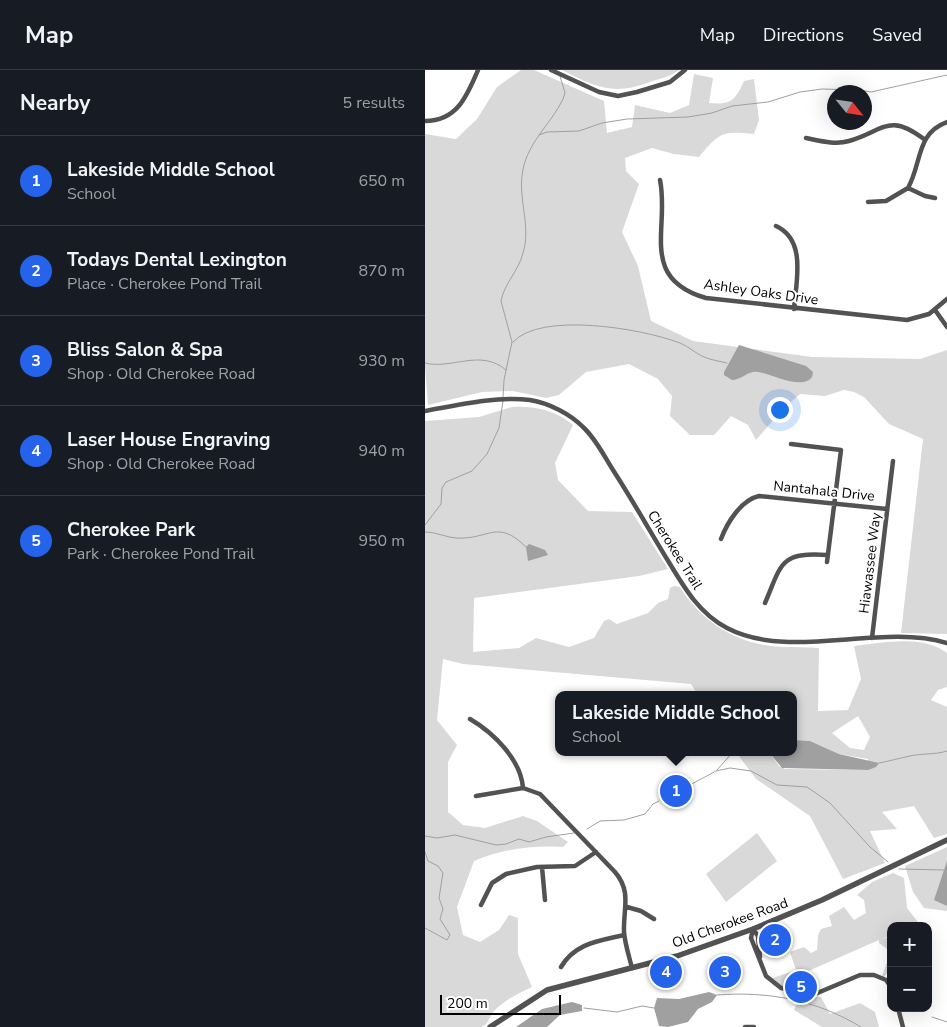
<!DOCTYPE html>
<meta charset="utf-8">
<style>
:root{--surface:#171b24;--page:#20242c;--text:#f1f3f6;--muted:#9ea1a6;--line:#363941;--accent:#2563eb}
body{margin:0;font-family:"Nunito Sans",sans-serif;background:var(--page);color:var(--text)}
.controls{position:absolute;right:15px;bottom:15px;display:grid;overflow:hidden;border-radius:10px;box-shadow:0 5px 20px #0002}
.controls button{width:45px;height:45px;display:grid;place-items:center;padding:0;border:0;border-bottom:1px solid var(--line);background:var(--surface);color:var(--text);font:25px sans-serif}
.compass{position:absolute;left:402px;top:15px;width:45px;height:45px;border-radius:50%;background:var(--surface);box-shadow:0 5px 20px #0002;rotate:120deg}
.scale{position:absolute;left:15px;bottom:12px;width:121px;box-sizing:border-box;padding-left:5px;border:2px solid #000;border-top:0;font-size:14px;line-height:18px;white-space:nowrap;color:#000;-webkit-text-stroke:4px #fff;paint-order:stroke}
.you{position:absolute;left:354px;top:339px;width:18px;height:18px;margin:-12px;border:4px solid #fff;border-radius:50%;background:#1a73e8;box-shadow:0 0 0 8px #1a73e833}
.badge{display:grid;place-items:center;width:32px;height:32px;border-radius:50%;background:var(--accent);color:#fff;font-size:16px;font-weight:700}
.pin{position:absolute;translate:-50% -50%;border:2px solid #fff;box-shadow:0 1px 5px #0006}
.popup{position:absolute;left:130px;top:621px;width:242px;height:65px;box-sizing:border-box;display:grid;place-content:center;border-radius:10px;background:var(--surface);filter:drop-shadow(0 1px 4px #0005);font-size:16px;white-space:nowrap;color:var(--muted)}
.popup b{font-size:19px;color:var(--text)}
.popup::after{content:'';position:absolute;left:50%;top:100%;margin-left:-10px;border:10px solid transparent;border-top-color:var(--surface)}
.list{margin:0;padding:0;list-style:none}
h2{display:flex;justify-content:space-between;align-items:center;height:65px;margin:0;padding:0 20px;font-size:21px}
h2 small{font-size:16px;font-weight:400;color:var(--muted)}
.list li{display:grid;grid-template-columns:32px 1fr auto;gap:15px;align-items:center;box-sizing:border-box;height:90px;padding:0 20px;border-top:1px solid var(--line)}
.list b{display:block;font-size:19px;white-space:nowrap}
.list p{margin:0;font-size:16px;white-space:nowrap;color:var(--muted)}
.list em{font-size:16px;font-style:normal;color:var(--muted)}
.map{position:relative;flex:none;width:522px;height:957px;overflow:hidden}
header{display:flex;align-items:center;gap:30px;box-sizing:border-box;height:70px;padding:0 25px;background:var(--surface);border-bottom:1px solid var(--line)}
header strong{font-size:24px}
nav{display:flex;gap:28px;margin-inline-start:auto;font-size:18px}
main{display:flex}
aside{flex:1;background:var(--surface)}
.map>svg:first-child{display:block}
</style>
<header>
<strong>Map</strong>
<nav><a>Map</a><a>Directions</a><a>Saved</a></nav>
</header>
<main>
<aside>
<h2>Nearby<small>5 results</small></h2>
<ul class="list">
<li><span class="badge">1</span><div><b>Lakeside Middle School</b><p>School</p></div><em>650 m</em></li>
<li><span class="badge">2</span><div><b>Todays Dental Lexington</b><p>Place · Cherokee Pond Trail</p></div><em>870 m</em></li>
<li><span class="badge">3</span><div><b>Bliss Salon &amp; Spa</b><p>Shop · Old Cherokee Road</p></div><em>930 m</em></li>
<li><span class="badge">4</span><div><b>Laser House Engraving</b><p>Shop · Old Cherokee Road</p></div><em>940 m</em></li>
<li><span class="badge">5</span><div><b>Cherokee Park</b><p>Park · Cherokee Pond Trail</p></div><em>950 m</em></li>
</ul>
</aside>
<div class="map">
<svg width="522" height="957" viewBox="0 0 522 957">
<rect width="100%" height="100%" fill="#fff"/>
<path fill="#d9d9d9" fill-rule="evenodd" d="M96,0h13l70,31 3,32 25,-6 3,-22 35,8 19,-8 5,-31 19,4 -4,25c22,2 26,-2 35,-22l10,-2 5,41 -5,14c-32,-3 -34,-2 -55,23l-25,-3 -22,-6 -27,10 1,13 13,13 -17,48 16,34 13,55 42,20 119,16 108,2 27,-9v284l-46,-1 22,-194 -34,-15 -25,-27 -10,-5 -10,-2 -19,6 -25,-2 -17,15 -27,31 -8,-15 -17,-9 -17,19h-24l-20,-19 2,-20 -14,-17 -29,-15 -43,8 -27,23 -13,3 -33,-7 -31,1 -54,13 -3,-38v-233l31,5 21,-20 20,-32z
M137,0h117c-9,7 -18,8 -29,12 -37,14 -54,5 -88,-12z
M87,337c23,-1 43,3 61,18l-18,38 3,17 30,31 44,1 36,57 -29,7 -165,22 -1,54 46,-4 17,-10 33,9 25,-9 10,-17 5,-2 8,5 31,-11 10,-10 10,-4 2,-11 4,-2 6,1c23,37 60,59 105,60 12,0 22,0 34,1l-1,63 30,-1 13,-31 -7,-33c29,-3 68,-12 93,7v34l-9,3 -7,10 16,7v127l-13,4 -20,-32 -32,6 15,17 -27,2 15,32 -42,16 -33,-63 -54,-37 -20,-27h33l10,14 6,3 83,1v-11l-29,-5 -29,-13 -16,-1 -1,-45h-95l-7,-11 -228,-20 -20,-5 -6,61 20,25 -9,17v50l15,13 22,3 38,-12 14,5 31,21 -5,5c-30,-2 -62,2 -89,14l-17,46 6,28 17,7 19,-12 10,-15 9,3v36l14,33c-14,7 -28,13 -38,24 -5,6 -5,12 -12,16h-57v-606l54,-4zM433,646l12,21 -6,13 -14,-2 -18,-15z
M332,763l20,28 -51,41 -20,-28z
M522,777v64l-23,-3 -11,-16 -8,-26z
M468,803l11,5 3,30 14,18h-30v9l-12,5 12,-4v32l-7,9 -2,-1 9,-24 -12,-9v-3l-82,36 -2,7 10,-6 6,14 -30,-3 -11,-9 26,-9 -6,-18 14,-5 7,6 6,-3 1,-15 3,-6 11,-3 -3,-10 15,-9 10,13 12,-7 -2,-13 -7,-5 15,-13z
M375,927h21l9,17 30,-11 15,9 4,15h-57l-28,-17z"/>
<path fill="#a0a0a0" d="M314,275l67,21 7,6 -1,5c-10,14 -42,-4 -54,-5 -9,-2 -17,8 -26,8l-8,-5v-3z
M104,474l16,6 3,5 -20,6 -2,-14z
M369,670l16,1 29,13 40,9 -3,4 -8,3 -86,-2 -13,-16h24z
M522,791v45l-13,-6z
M284,922l8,3 -5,7 -14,7 -10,13 -20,5 -9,-1 -5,-18 3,-10 22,1z
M147,932l10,3v6l-22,4 -13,12h-31l26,-18z"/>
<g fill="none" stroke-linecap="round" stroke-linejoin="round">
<path stroke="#a0a0a0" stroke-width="1" d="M114,65l8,-3 32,-1 23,-8 25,-4 61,-2 24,-4 20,-7 36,-4 32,-10 22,-3 38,1 11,2 76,-17
M88,272c28,-31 129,-13 164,0 10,3 18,11 27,15 7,3 15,4 23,6
M0,293c26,7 56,-15 81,7
M78,327l1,-17 8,-38 -11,-41c3,-17 18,-31 22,-48 8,-25 -4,-52 -1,-77 3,-32 28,-50 41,-77l2,-6 -5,-17
M0,455l16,-21 1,-16 4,-6 26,-11 15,-17 12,-26 4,-27
M0,462c11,0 20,5 31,6 33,2 41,-20 70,9
M332,682l14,3
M454,693c11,-2 21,-5 31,-7 13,-3 25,-1 37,-5
M292,700l16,-18
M253,726l10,-10 28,-15 14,-3 21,3 26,14 30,2 23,16 40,44 18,15
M162,759l13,-8 24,-1 21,-6 8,-10 6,-3
M0,766l12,2 18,-3 41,10 10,-1 13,-5 10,3 17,-5 28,-4
M0,782l3,9 10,5 5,7 -4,25 4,11 -3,10 10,16 -3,5 -22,-12
M474,799l45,1
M292,925c51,-4 100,5 144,32
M159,938l33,4 25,-6 12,2
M507,947l15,5"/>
<path stroke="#525252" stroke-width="4.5" d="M126,0l48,22 19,4 19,-4 33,-10 15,-12
M0,51c32,0 42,-25 53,-51
M381,68c15,3 29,7 43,3 35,-10 39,-29 75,-2
M235,110c10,48 -22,98 46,118l201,22 22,-6 18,-15
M483,118l17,8 10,2
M443,132l18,-1 22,-13c14,-25 8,-55 39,-66
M351,156c31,14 20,56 18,83
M510,240l12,17
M0,341c33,-6 71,-15 105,-11 19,3 40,14 53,27 13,12 21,29 30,43 20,31 38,63 57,94 15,25 30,50 57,64 63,33 152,-5 220,15
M366,374l50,6 -14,112
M296,469c6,-16 20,-39 38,-43l128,13
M340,533c17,-40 15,-51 62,-48
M447,568l21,-177
M45,649c24,14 51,41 53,69
M51,726l47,-8 17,6 75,78c17,20 8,37 9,60 1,12 5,24 8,36
M117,797l3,33
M56,835l11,-22 14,-9 31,-7 38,-1 21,-14
M202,837l14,4 13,8
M328,859l-2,9 15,38 15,12 34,6 45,-19h14l12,5 5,7
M328,859l5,7 2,21
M136,897c14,-24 38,-26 63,-32
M473,938l5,19
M320,957h9"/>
<path stroke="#525252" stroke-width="5.5" d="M65,957l57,-37 130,-34 76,-27 69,-29 125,-60"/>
</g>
<g text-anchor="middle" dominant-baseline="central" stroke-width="4" stroke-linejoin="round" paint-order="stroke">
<g font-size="14" fill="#000" stroke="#fff">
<text transform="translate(336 222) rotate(8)">Ashley Oaks Drive</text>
<text transform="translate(399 421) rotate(6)">Nantahala Drive</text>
<text transform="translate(250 480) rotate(58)">Cherokee Trail</text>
<text transform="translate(445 493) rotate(-83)">Hiawassee Way</text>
<text transform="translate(305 853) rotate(-20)">Old Cherokee Road</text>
</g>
</g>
</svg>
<div class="controls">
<button>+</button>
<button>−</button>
</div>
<svg class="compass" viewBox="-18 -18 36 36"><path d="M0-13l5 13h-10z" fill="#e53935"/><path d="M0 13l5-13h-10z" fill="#9ea1a6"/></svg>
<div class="scale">200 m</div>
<div class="you"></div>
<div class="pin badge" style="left:251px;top:721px">1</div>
<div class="popup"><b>Lakeside Middle School</b>School</div>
<div class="pin badge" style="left:350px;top:870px">2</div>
<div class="pin badge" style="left:300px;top:902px">3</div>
<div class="pin badge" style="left:241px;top:902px">4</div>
<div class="pin badge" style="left:376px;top:917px">5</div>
</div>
</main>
